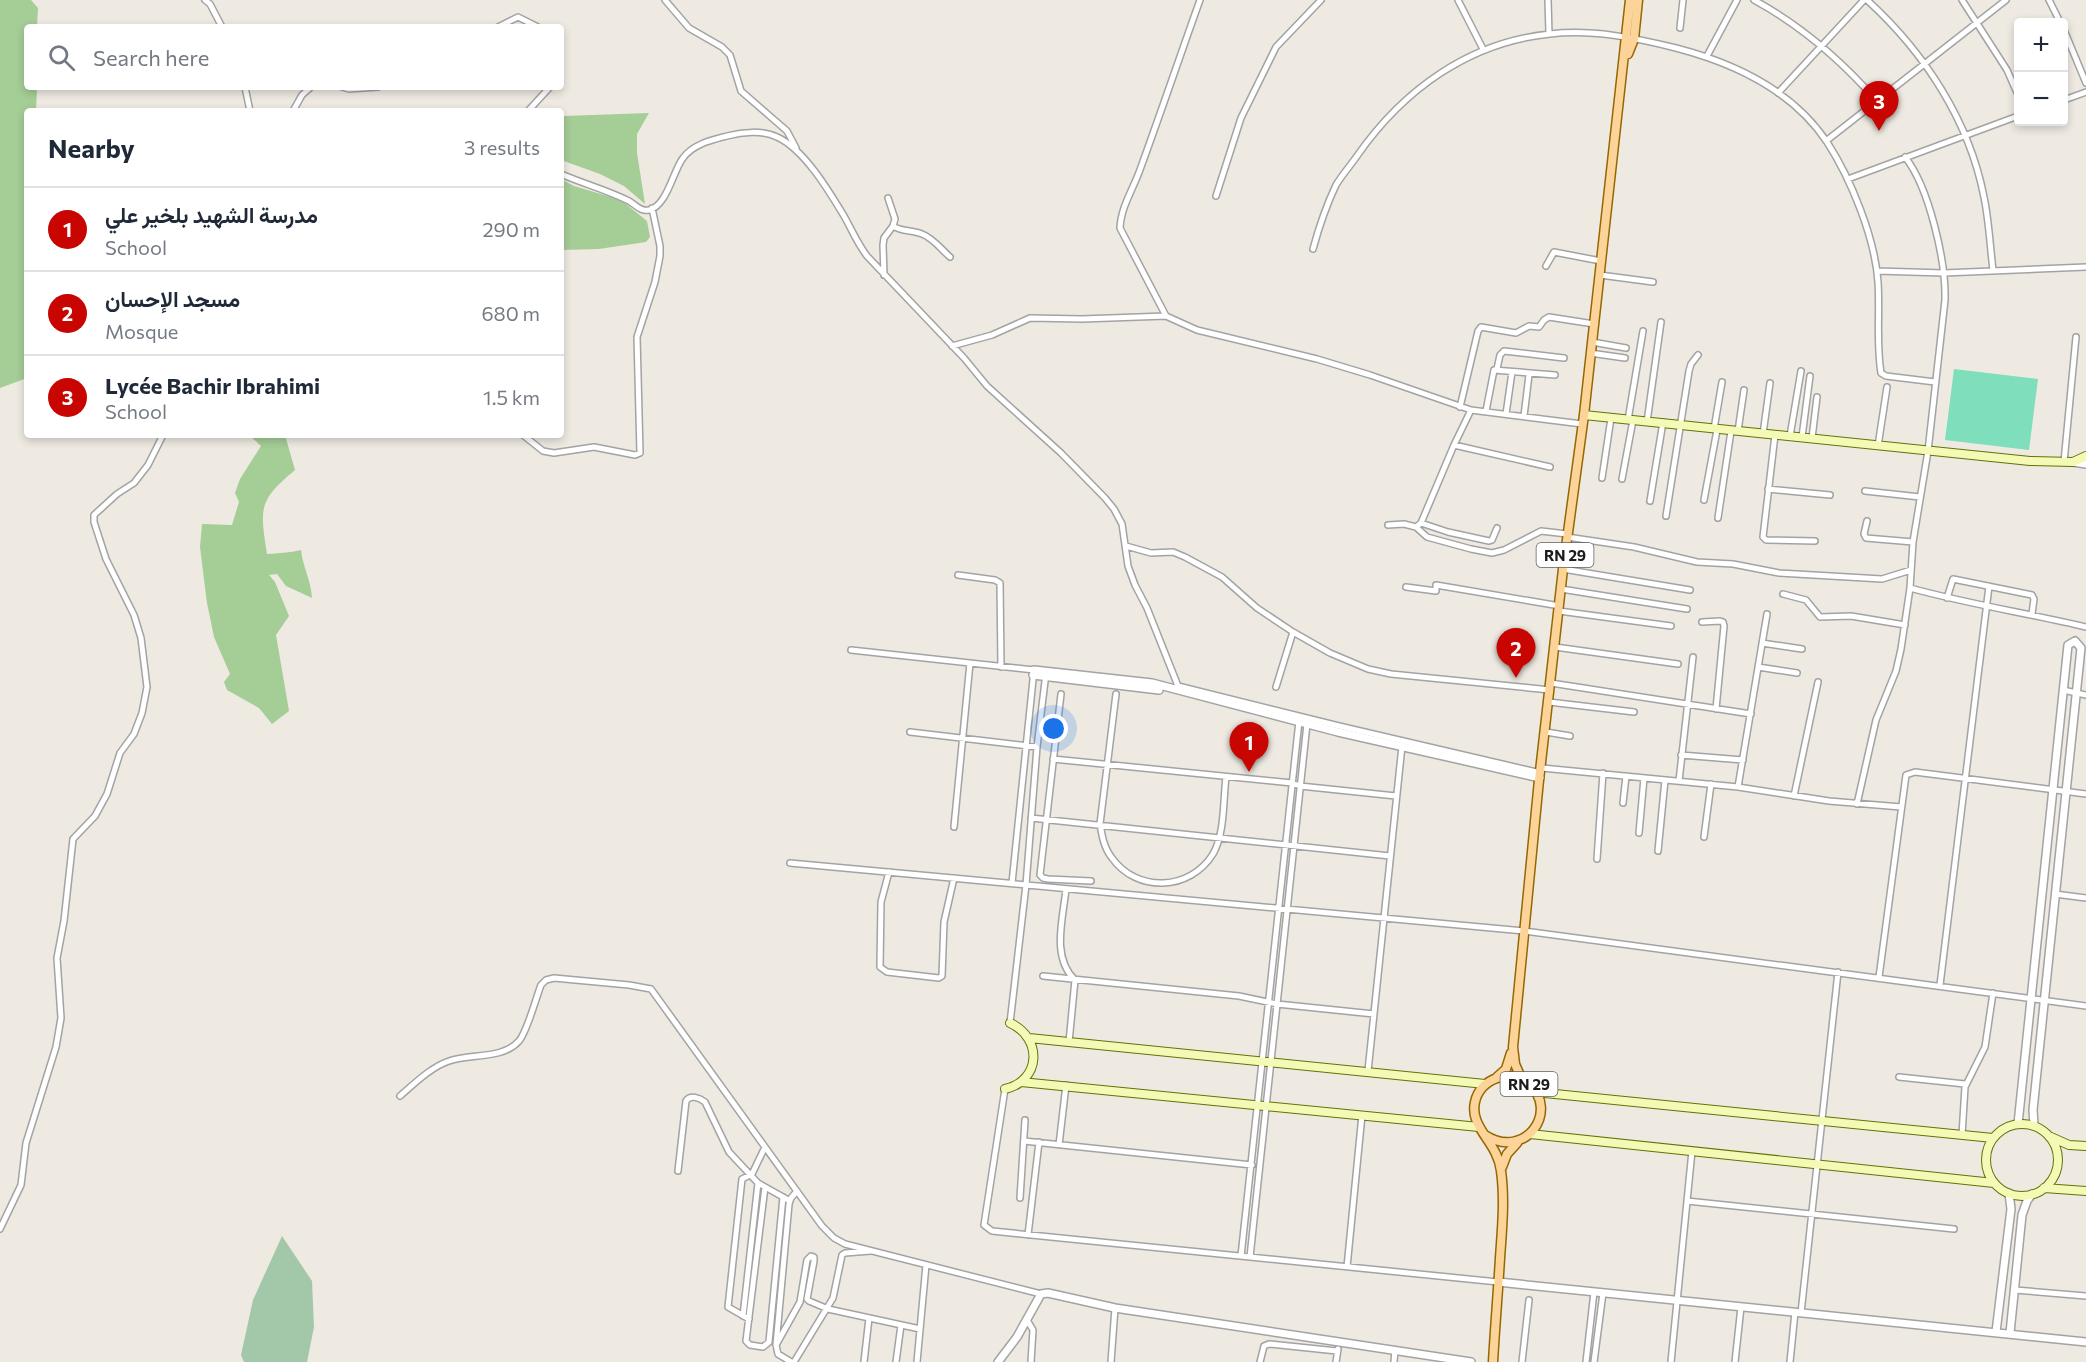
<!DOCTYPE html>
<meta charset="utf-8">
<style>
:root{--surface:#fff;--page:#f2f2f3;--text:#1f2937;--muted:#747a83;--line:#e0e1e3;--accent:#c80500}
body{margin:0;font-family:Commissioner,Vazirmatn,sans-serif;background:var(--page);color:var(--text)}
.controls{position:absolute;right:18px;top:18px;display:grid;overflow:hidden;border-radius:6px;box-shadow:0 3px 9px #0003}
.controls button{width:54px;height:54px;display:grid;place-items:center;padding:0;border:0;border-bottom:2px solid var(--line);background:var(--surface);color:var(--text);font:30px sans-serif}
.you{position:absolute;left:1054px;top:729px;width:21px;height:21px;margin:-15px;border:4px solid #fff;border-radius:50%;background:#1a73e8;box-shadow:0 0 0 9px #1a73e833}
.badge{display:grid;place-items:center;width:39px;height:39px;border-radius:50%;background:var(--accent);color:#fff;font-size:20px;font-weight:700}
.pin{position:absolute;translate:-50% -50px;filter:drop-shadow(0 2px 3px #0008)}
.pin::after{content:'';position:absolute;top:32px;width:21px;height:18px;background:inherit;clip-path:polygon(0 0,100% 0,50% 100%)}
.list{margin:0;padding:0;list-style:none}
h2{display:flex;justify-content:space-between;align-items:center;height:78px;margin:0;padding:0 24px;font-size:26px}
h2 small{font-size:20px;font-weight:400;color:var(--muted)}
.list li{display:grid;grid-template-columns:39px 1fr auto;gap:18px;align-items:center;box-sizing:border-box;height:84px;padding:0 24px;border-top:2px solid var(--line)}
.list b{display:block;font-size:22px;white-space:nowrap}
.list p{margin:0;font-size:20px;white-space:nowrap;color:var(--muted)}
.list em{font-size:20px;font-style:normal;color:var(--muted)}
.icon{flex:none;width:33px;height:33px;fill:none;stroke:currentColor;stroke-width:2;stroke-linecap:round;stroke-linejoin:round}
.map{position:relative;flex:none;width:2086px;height:1362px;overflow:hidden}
.search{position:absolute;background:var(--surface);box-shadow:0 3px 9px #0003;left:24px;top:24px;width:540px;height:66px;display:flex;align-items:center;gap:15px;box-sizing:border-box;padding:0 21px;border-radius:6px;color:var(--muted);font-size:22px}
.panel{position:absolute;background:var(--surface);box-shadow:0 3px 9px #0003;left:24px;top:108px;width:540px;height:330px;border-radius:6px}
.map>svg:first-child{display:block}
</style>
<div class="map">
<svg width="2086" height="1362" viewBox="0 0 2086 1362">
<rect width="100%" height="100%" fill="#eeeae2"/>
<path fill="#a5cd96" d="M0,0h31l7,8 -1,19h-10v60h10l-1,24h-9v267l-27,10z
M649,113l-12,21v19l8,51 -21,-18 -24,-12 -39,-14 3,-44z
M561,179l13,7 47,14 26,21 3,16 -4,5 -47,7 -38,1z
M249,435h36l10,35c-37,31 -35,38 -28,84 12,-1 22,-1 34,-4 2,18 10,30 11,48l-26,-12 -9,-12 -8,1 6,7 14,34 -13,19 13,76 -17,13 -13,-16 -32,-18 -3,-8 6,-8 -16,-37 -7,-34 -7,-56 2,-23 30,1 7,-23 -4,-9 5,-14 21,-33z"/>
<path fill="#a3c7a9" d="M282,1236l30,45 2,46 -7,35h-63l-3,-7 12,-55z"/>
<path fill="#7fdebb" d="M1954,369l84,10 -9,71 -84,-10z"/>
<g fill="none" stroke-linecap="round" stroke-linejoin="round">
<defs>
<path id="minor" d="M205,0l5,4 12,23
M665,0l24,28 33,19 8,8 11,36 46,40 9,17
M1200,0c-20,56 -39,112 -59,167 -7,21 -20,39 -21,61l46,88 31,14 120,29 53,16 101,35 111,14
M1458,0l25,49
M1548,0l1,34
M1754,0c48,26 87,60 123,101
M1867,0c57,52 102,120 117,197 5,24 6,49 9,73
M1962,0l45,70 11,25
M2049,0l11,22
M498,27l20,-10 20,10
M1680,28l3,-28
M2064,30l22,53
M1707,56l30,-56
M245,87l5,24
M342,87l7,2 29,-2
M1778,93l86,-93
M2064,100l22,-8
M293,111l9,-16 9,-8
M528,111l22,-24
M1826,141l180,-141
M561,174c23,10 46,16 68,27 7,4 12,11 20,9 18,-4 24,-39 34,-52 10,-14 29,-18 44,-22 15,-4 36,-6 50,1 27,12 52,54 67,79 8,14 13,27 23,40l97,102 23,28 74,67 44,45 9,11 8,15 6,42 7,19 12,23 31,78 161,40 202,47
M1848,179l170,-63
M1216,196l25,-78 35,-71 45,-47
M893,226c9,6 19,4 29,8 11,4 19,15 28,23
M1313,249c6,-22 13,-43 23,-64 6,-10 14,-19 21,-29 46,-66 112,-114 193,-122 42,-5 86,4 126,14 58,15 117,43 151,94 24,37 48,96 51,140 2,30 -2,61 3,91l5,3 49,6
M1546,266l8,-14 47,9
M1877,271l67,2 142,-6
M884,275l-1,-30 1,-7 9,-12 2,-7 -7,-21
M1600,275l53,7
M1592,342l34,6
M952,346l40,-11 38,-17 52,1 84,-3
M1590,353l35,5
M1497,369l3,-14 4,-4 60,7
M1460,407l18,-76 3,-4 35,6 13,-7 10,1 5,-7 5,-3 45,7
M1486,411l8,-41 61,5
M1506,414l6,-42
M1524,416l5,-41
M1628,420l15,-89
M1647,422l14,-100
M1714,429l8,-47
M1738,431l6,-41
M1763,434l7,-51
M523,435l20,16 11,2 40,-6 41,8 5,-2 -3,-116 18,-55 5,-26v-10l-8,-38
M1775,435l-12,102 3,3 49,1
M1790,436l11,-65
M1802,437l8,-61
M1812,438l5,-41
M1454,445l96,22
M1878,446l9,-59
M2064,462l12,-125
M1602,478l9,-60
M1622,479l11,-59
M1768,489l62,6
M1865,491l55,6
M1704,500l13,-70
M1650,501l13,-79
M1666,516l23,-145 2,-7 7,-9
M1718,518l13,-87
M1867,521l-3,13 2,4 47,4
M1421,523l27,9 41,9 3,-1 5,-12
M1388,525l16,-1 12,3 5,-4 33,-78 17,-35
M1416,527l11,10 44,12 21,4 12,-3 37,-19 26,3
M1567,537l67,10 63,15 36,2 46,9 103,6 29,-9
M1126,546l25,7 22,-1 12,5 37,20 35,31 36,24 37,21 38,16 23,5 159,16
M1563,569l127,21
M958,575l37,5 5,3 1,84
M1406,587l30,4v-6l124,21
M1910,588c58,16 117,25 176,39
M1561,589l126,20
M1783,594l23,6 14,17 31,-1 54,9
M1947,598l6,-19 79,16 2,4 -2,15
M1559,611l112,15
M1702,622l18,-1 3,1 1,4 -8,83
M1762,643l40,6
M1555,647l123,17
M851,650l183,20 -22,213
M1758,667l39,6
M1551,683l200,31
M1276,687l17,-55
M2063,690l23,5
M1061,694l-21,181 3,3 5,1 43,2
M1116,694l-16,130c2,12 4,24 12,34 25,35 78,33 101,-4 12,-21 10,-53 13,-77
M1549,702l85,10
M910,732l127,15
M1546,732l24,4
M1681,755l62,5
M1053,759l239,24 8,3 96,10
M1542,768l196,19 91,14 72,6
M1679,781l14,-124
M1738,787l29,-173
M1794,796l24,-114
M1623,803l3,-27
M1857,804l19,-84 20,-49 5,-22 9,-61 3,-46 15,-91 17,-151c1,-39 -16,-113 -40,-143
M1031,818l359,38
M954,827l16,-164
M1639,833l5,-55
M1704,837l7,-53
M1658,851l7,-71
M1597,859l6,-86
M790,863l734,68 562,75
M889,872l-8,30 -1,65 7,5 52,6 3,-2 2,-54 10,-44
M1066,889c-3,30 -15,68 9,91l-6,62
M2055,894l31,4
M1043,976l196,20 38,8 97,10
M1879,977l27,-202 9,-3 171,22
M1940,985l49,-399
M1010,1023l16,-138 11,-138 9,-74
M1368,1071l34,-325
M1899,1077l66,7
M1005,1089l-21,136 8,6 506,51
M400,1096c14,-12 31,-29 49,-35 22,-8 53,-1 70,-20 8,-9 17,-43 22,-56l5,-5 8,-2 75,7 22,4 171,237 12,12 11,6 196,50
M1962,1135l3,-48 20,-40 8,-54
M1024,1141l228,24
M1059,1145l7,-60
M678,1171l8,-70c4,-7 14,-3 19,1l24,50 29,31 32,18
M765,1187l-19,154 4,4 13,2 6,-5 14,-145
M1020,1198l5,-78
M1687,1201l267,28
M0,1229l21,-44 5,-42 30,-96 5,-29 -4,-60 7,-37 9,-82 22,-23 12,-22 13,-41 14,-19 8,-21 5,-26 -6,-49 -7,-23 -28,-56 -12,-37v-7l23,-21 17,-11 14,-18 15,-30
M1028,1235l11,-93
M1241,1256l58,-535
M1250,1257l57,-533
M1347,1267l15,-152
M2015,1290l71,6
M1801,1313l37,-341
M743,1316l15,-133
M749,1319l-21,-12 14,-128 10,-5 13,-27
M1027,1320l6,10 -2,32
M776,1345l24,-43 7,-42 4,-4 3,1v4l-7,38 2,2 19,8 92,20
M791,1362l-13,-8 -2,-9 13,-141 2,-6 6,-7
M794,1362l39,-64 9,-43 3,-2 26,-2
M864,1362l5,-44
M896,1362l5,-37
M917,1362l9,-97
M1111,1362l4,-54
M1260,1362l4,-16 5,-2 68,7
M1336,1362l2,-13
M1394,1362l1,-12
M1522,1362l7,-62
M1586,1362l8,-70
M1594,1362l9,-69
M1671,1362l21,-211
M1735,1362l6,-55
M1790,1362l5,-50"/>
<path id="tertiary" d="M2073,462l13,2
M1034,670l118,13 186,49 202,46
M1033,675l126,15
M2018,1124l50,-479 7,-4 6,7 -48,462 1,15
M1498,1282l588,60
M1996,1332l15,-123 -2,-16
M2010,1333l12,-118 5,-14 5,-7
M998,1362l19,-25 24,-43 7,-1 67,15 356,54"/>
<path id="secondary" d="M1584,415l446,46 43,1 13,-6
M1029,1038l456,46
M1021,1082l458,45
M1005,1089c36,-8 38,-51 5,-66
M1535,1092l458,46
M1986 1160a36 36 0 1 1 72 0a36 36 0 1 1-72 0Z
M1530,1134l464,49
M2051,1137l18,8 17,1
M2044,1188l42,3"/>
<path id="primary" d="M1628,54l6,-15 4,-39
M1497,1077l9,-8 5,-16
M1522,1080l-7,-16 -2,-17 26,-267 24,-211 21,-154 46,-415
M1485,1135c40,26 75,-24 44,-51 -18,-16 -49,-6 -54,18 -6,26 23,40 26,69 4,29 1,58 -1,87 -2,34 -5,69 -7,104
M1502,1167l5,-13 10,-11"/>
</defs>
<use href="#minor" stroke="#a3a3a3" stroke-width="8"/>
<use href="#tertiary" stroke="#a3a3a3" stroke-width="10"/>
<use href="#secondary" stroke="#637205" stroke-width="10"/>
<use href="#primary" stroke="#956700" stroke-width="11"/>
<use href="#minor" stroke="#fff" stroke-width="5"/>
<use href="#tertiary" stroke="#fff" stroke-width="7"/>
<use href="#secondary" stroke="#f4f9b5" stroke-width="8"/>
<use href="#primary" stroke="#fcd499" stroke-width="8"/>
</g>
<g text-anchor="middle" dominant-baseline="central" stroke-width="5" stroke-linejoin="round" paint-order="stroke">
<g fill="#fff" stroke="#606060" stroke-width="1.5">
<rect x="1536.5" y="543" width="57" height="24" rx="4.5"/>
<rect x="1500.5" y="1072" width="57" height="24" rx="4.5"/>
</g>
<g font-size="15" font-weight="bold" fill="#1c1c1c">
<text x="1565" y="555">RN 29</text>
<text x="1529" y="1084">RN 29</text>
</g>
</g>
</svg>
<div class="controls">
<button>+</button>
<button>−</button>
</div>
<div class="you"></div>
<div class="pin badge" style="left:1249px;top:772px">1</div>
<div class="pin badge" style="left:1516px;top:678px">2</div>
<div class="pin badge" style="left:1879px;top:131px">3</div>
<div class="search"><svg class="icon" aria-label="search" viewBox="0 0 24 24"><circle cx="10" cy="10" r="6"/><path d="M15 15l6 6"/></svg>Search here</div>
<section class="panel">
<h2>Nearby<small>3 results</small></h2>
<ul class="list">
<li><span class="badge">1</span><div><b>مدرسة الشهيد بلخير علي</b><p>School</p></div><em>290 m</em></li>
<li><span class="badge">2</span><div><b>مسجد الإحسان</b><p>Mosque</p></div><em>680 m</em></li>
<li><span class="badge">3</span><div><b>Lycée Bachir Ibrahimi</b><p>School</p></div><em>1.5 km</em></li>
</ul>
</section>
</div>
